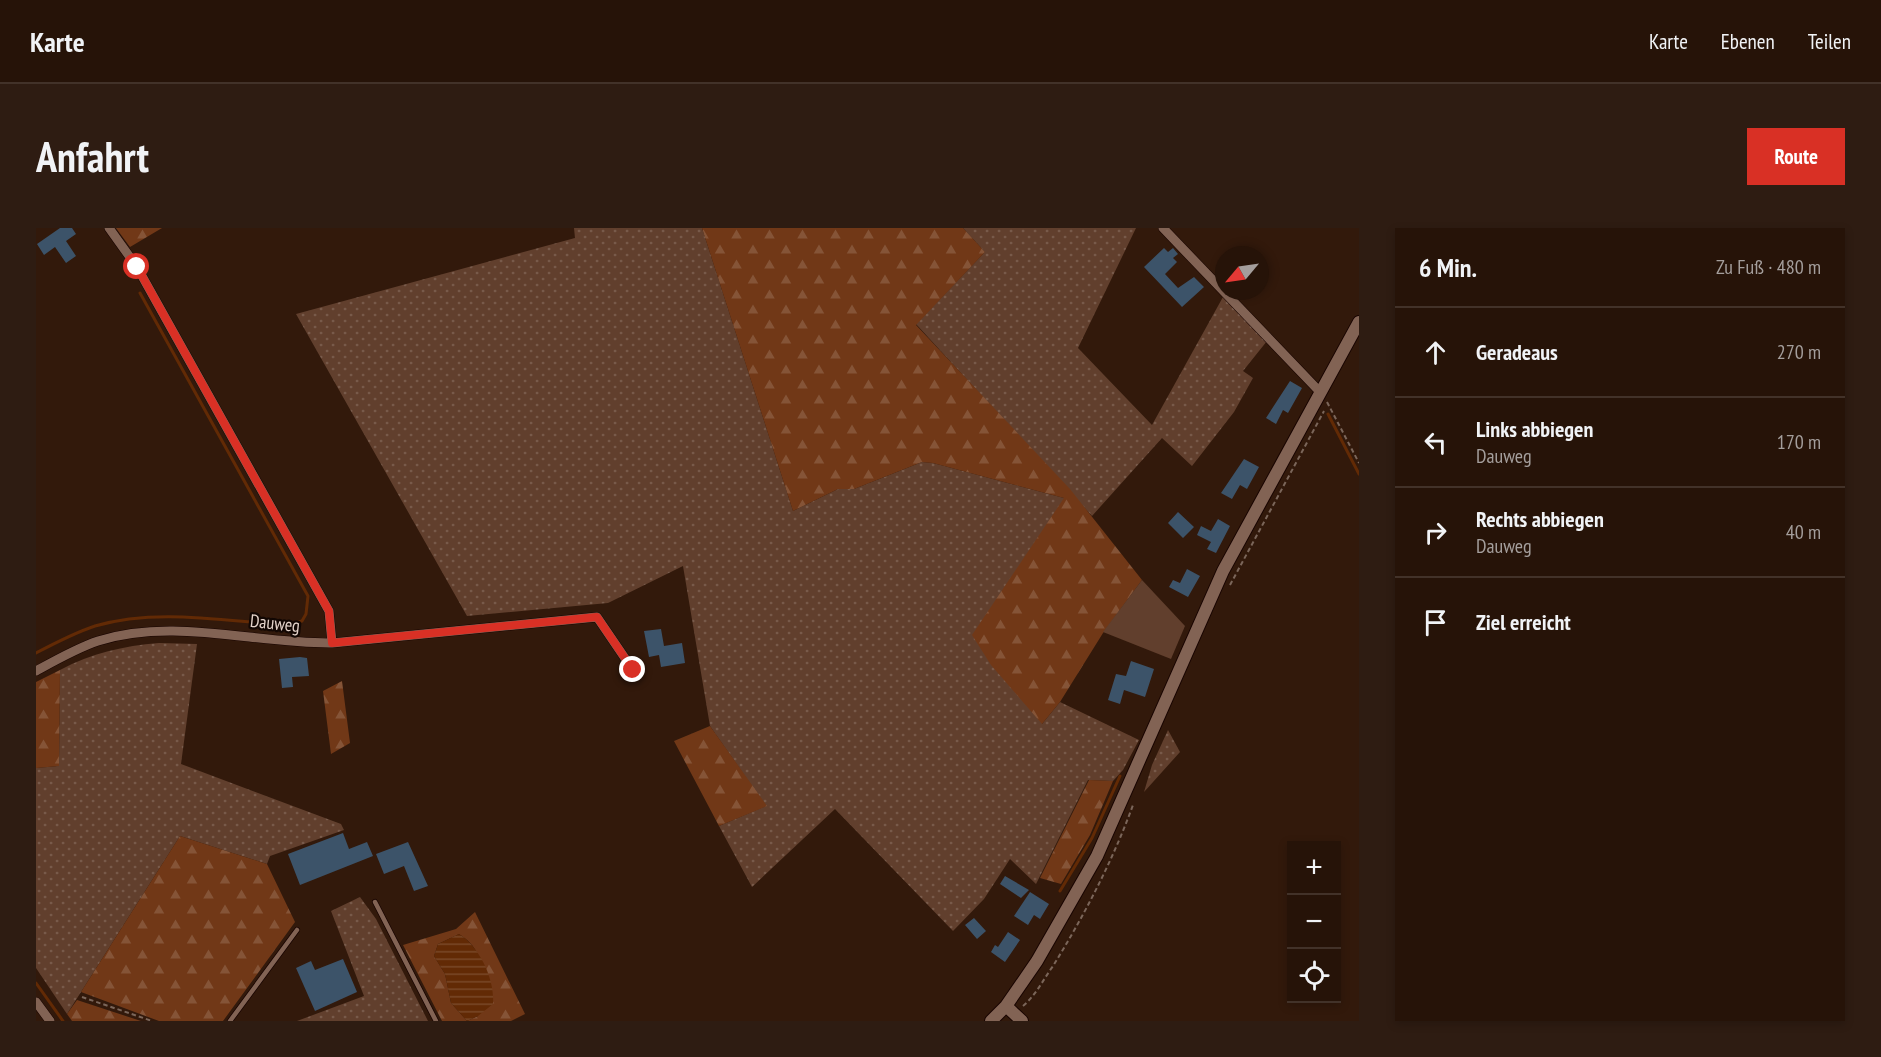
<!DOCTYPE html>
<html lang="de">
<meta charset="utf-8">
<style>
:root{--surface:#261308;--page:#2e1c12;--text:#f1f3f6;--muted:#a49e9c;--line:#423229;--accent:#d93025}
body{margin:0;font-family:"PT Sans Narrow",sans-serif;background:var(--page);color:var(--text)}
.controls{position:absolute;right:18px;bottom:18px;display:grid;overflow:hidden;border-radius:0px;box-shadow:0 3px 9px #0003}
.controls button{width:54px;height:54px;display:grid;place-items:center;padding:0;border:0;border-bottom:2px solid var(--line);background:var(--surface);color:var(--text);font:30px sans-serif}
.compass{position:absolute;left:1179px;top:18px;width:54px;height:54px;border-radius:50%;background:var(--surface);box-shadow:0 3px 9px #0003;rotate:241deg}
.stop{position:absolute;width:18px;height:18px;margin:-14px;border:4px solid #d93025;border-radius:50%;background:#fff}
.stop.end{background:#d93025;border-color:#fff;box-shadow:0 2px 6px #0008}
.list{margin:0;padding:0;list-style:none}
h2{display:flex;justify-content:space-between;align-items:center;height:78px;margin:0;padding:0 24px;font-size:26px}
h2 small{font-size:20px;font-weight:400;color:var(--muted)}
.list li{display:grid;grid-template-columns:39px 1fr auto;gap:18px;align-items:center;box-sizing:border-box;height:90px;padding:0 24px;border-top:2px solid var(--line)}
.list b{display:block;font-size:22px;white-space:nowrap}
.list p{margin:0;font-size:20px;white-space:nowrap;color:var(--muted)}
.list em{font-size:20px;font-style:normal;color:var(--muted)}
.icon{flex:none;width:33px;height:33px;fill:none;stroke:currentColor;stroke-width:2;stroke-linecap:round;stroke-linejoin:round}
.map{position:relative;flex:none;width:1323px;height:793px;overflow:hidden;border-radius:0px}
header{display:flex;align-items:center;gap:36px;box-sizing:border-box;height:84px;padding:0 30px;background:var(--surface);border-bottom:2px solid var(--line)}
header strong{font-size:28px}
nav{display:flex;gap:33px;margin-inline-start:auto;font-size:21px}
.intro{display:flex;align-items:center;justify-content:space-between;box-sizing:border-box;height:144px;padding:0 36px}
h1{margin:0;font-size:42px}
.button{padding:15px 27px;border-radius:0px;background:var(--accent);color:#fff;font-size:21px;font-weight:700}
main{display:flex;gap:36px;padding:0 36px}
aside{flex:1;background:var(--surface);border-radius:0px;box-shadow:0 3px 9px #0003}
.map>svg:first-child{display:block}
</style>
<header>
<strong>Karte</strong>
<nav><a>Karte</a><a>Ebenen</a><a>Teilen</a></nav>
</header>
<div class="intro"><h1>Anfahrt</h1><a class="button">Route</a></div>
<main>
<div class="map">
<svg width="1323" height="793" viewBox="0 0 1323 793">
<defs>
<pattern id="grass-dots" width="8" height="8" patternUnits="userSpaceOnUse" patternTransform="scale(1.5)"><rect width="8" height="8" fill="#613f2d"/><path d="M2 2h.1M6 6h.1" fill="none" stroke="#785a4a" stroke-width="1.8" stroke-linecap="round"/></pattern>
<pattern id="forest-firs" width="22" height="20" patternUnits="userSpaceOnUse" patternTransform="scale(1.5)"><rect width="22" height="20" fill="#713817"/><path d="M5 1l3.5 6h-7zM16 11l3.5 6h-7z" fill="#855437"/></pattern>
<pattern id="water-rules" width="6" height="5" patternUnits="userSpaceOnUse" patternTransform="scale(1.5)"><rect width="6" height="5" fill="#622a05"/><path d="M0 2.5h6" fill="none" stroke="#784828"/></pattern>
</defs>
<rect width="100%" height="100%" fill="#32190b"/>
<path fill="url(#grass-dots)" d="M538,0h128l91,283 45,-22h16l68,-27 11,1 131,35 -22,226 18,-22 79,38 -16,30 -10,11 -25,-1 -52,104 -26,-25 -26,40 -31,32 -118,-122 -83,78 -33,-61 47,-20 -56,-80 -27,-160 -75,37 -141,13 -171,-302 279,-76z
M927,0h173l-58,120 74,77 71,-128 44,44 -24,30 10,7 -19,34 -42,54 -30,-28 -70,78 -176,-192 69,-72z
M123,415l38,1 -16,120 160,60 3,6 -74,26 -3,8 -87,-28 -113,178 -31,-46v-200l23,-2 1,-96c32,-17 63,-24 99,-27z
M1132,502l12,22 -36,40 8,-27z
M324,669l16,22 52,102h-131l67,-25 -33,-85z"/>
<path fill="url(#forest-firs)" d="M80,0h46l-32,19z
M666,0h261l22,24 -69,73 154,164 72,91 -39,53 -43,69 -18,22 -51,-59 -19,-30 92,-137 -131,-35 -11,-1 -68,27h-16l-45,22z
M24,442l-1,96 -23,2v-86z
M306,453l8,62 -19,11 -8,-63z
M674,498l57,80 -48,20 -45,-85z
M1053,552l24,1 -23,54 -29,49 -21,-6z
M144,608l87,28 28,58 -72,99h-64l-78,-29z
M439,684l50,102 -14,7h-44l11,-5c3,-32 13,-62 -19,-82l-21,10 -4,12 11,18 6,29 16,18h-25l-39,-76 53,-16z
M41,772l64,21h-69l-5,-7z"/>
<path fill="#613f2d" d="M1106,352l43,46 -14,33 -68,-27z"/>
<path fill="url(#water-rules)" d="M423,706c21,13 36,46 34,70l-15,12 -11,5 -16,-18 -6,-29 -11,-18 4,-12z"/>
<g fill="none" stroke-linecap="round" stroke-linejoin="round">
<path stroke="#622a05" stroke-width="3" d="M1292,186l31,60
M0,425c19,-10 38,-20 59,-27 61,-18 129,-5 192,-1l15,-4 4,-7 2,-18 -168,-303
M1024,663l32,-53 28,-62
M0,755l27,38"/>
</g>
<path fill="#3c5369" d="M24,0h12l4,6 -10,7 10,15 -10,7 -11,-16 -11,8 -7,-11z
M1128,20l4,4 5,-4 5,6 -5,4 4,4 -12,12 13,14 16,-11 10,10 -22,20 -38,-40z
M1254,153l12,7 -14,25 -5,-3 -7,14 -10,-6z
M1208,231l15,8 -12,22 -7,-4 -8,14 -11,-6z
M1142,284l16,15 -11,11 -15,-15z
M1182,291l12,7 -14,27 -9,-4 4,-7 -14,-7 4,-9 10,5z
M1151,341l13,7 -12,21 -19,-10 4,-7 7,3z
M625,401l3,17 18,-3 3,20 -24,4 -2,-12 -10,2 -5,-26z
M264,429l7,1 2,18 -17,1 1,10 -11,1 -3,-29z
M1095,433l23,8 -9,28 -21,-7 -4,14 -12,-4 8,-26 10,2z
M307,605l6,16 18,-7 6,14 -73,29 -12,-31z
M372,614l20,44 -14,5 -10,-25 -20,8 -8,-20z
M969,648l24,14 -8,8 -21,-14z
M994,664l19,12 -9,15 -6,-4 -6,10 -14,-9z
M938,690l12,13 -9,8 -12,-14z
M972,704l12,8 -15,22 -14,-10 4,-7 3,2z
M307,731l14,33 -42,19 -19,-43 15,-7 4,9z"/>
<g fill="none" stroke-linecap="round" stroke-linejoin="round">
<defs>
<path id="lane" d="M339,674l61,119
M194,793l67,-91"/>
<path id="street" d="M73,0l28,39 192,344 3,32
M1127,0l158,165
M0,443c20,-11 41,-23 62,-30 76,-24 157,3 234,2l265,-26 36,53
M0,774l14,19"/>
<path id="secondary" d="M970,778l16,15
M955,793l15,-15 31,-45 60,-105 126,-285 136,-249"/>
</defs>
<use href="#lane" stroke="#180400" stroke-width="6"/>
<use href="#street" stroke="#180400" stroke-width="10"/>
<use href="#secondary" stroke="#180400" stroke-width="14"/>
<path stroke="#7b665a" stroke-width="2" stroke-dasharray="4.5 3" stroke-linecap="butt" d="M1291,174l32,61
M1194,357l94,-174
M46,769l70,24
M987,778c13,-11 20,-26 30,-40 31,-50 60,-106 80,-161"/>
<use href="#lane" stroke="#826354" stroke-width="4.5"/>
<use href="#street" stroke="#826354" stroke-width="9"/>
<use href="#secondary" stroke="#826354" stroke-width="12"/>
</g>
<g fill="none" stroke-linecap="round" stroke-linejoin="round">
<path stroke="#d93025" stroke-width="8" d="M101,39l192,344 3,32 265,-26 36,53"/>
</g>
<g text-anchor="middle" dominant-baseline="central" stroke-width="4.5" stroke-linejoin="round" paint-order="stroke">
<g font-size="18" fill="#e3d2c9" stroke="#120703">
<text transform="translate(239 395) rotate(6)">Dauweg</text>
</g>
</g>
</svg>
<div class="controls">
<button>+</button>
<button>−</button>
<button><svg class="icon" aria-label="locate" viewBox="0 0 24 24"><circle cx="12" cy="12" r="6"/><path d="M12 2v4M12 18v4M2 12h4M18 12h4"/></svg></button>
</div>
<svg class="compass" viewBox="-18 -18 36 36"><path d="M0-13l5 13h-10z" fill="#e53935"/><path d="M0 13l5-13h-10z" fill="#a49e9c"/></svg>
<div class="stop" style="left:101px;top:39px"></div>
<div class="stop end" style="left:597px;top:442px"></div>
</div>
<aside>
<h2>6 Min.<small>Zu Fuß · 480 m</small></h2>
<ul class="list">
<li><svg class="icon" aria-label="ahead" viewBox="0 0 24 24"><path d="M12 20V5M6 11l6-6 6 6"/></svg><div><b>Geradeaus</b></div><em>270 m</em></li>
<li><svg class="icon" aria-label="left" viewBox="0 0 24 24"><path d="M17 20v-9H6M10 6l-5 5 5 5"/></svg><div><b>Links abbiegen</b><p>Dauweg</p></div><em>170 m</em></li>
<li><svg class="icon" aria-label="right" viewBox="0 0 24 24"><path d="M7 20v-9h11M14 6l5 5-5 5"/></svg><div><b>Rechts abbiegen</b><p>Dauweg</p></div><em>40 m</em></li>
<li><svg class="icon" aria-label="arrive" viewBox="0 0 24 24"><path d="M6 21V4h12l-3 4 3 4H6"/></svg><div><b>Ziel erreicht</b></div></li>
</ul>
</aside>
</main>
